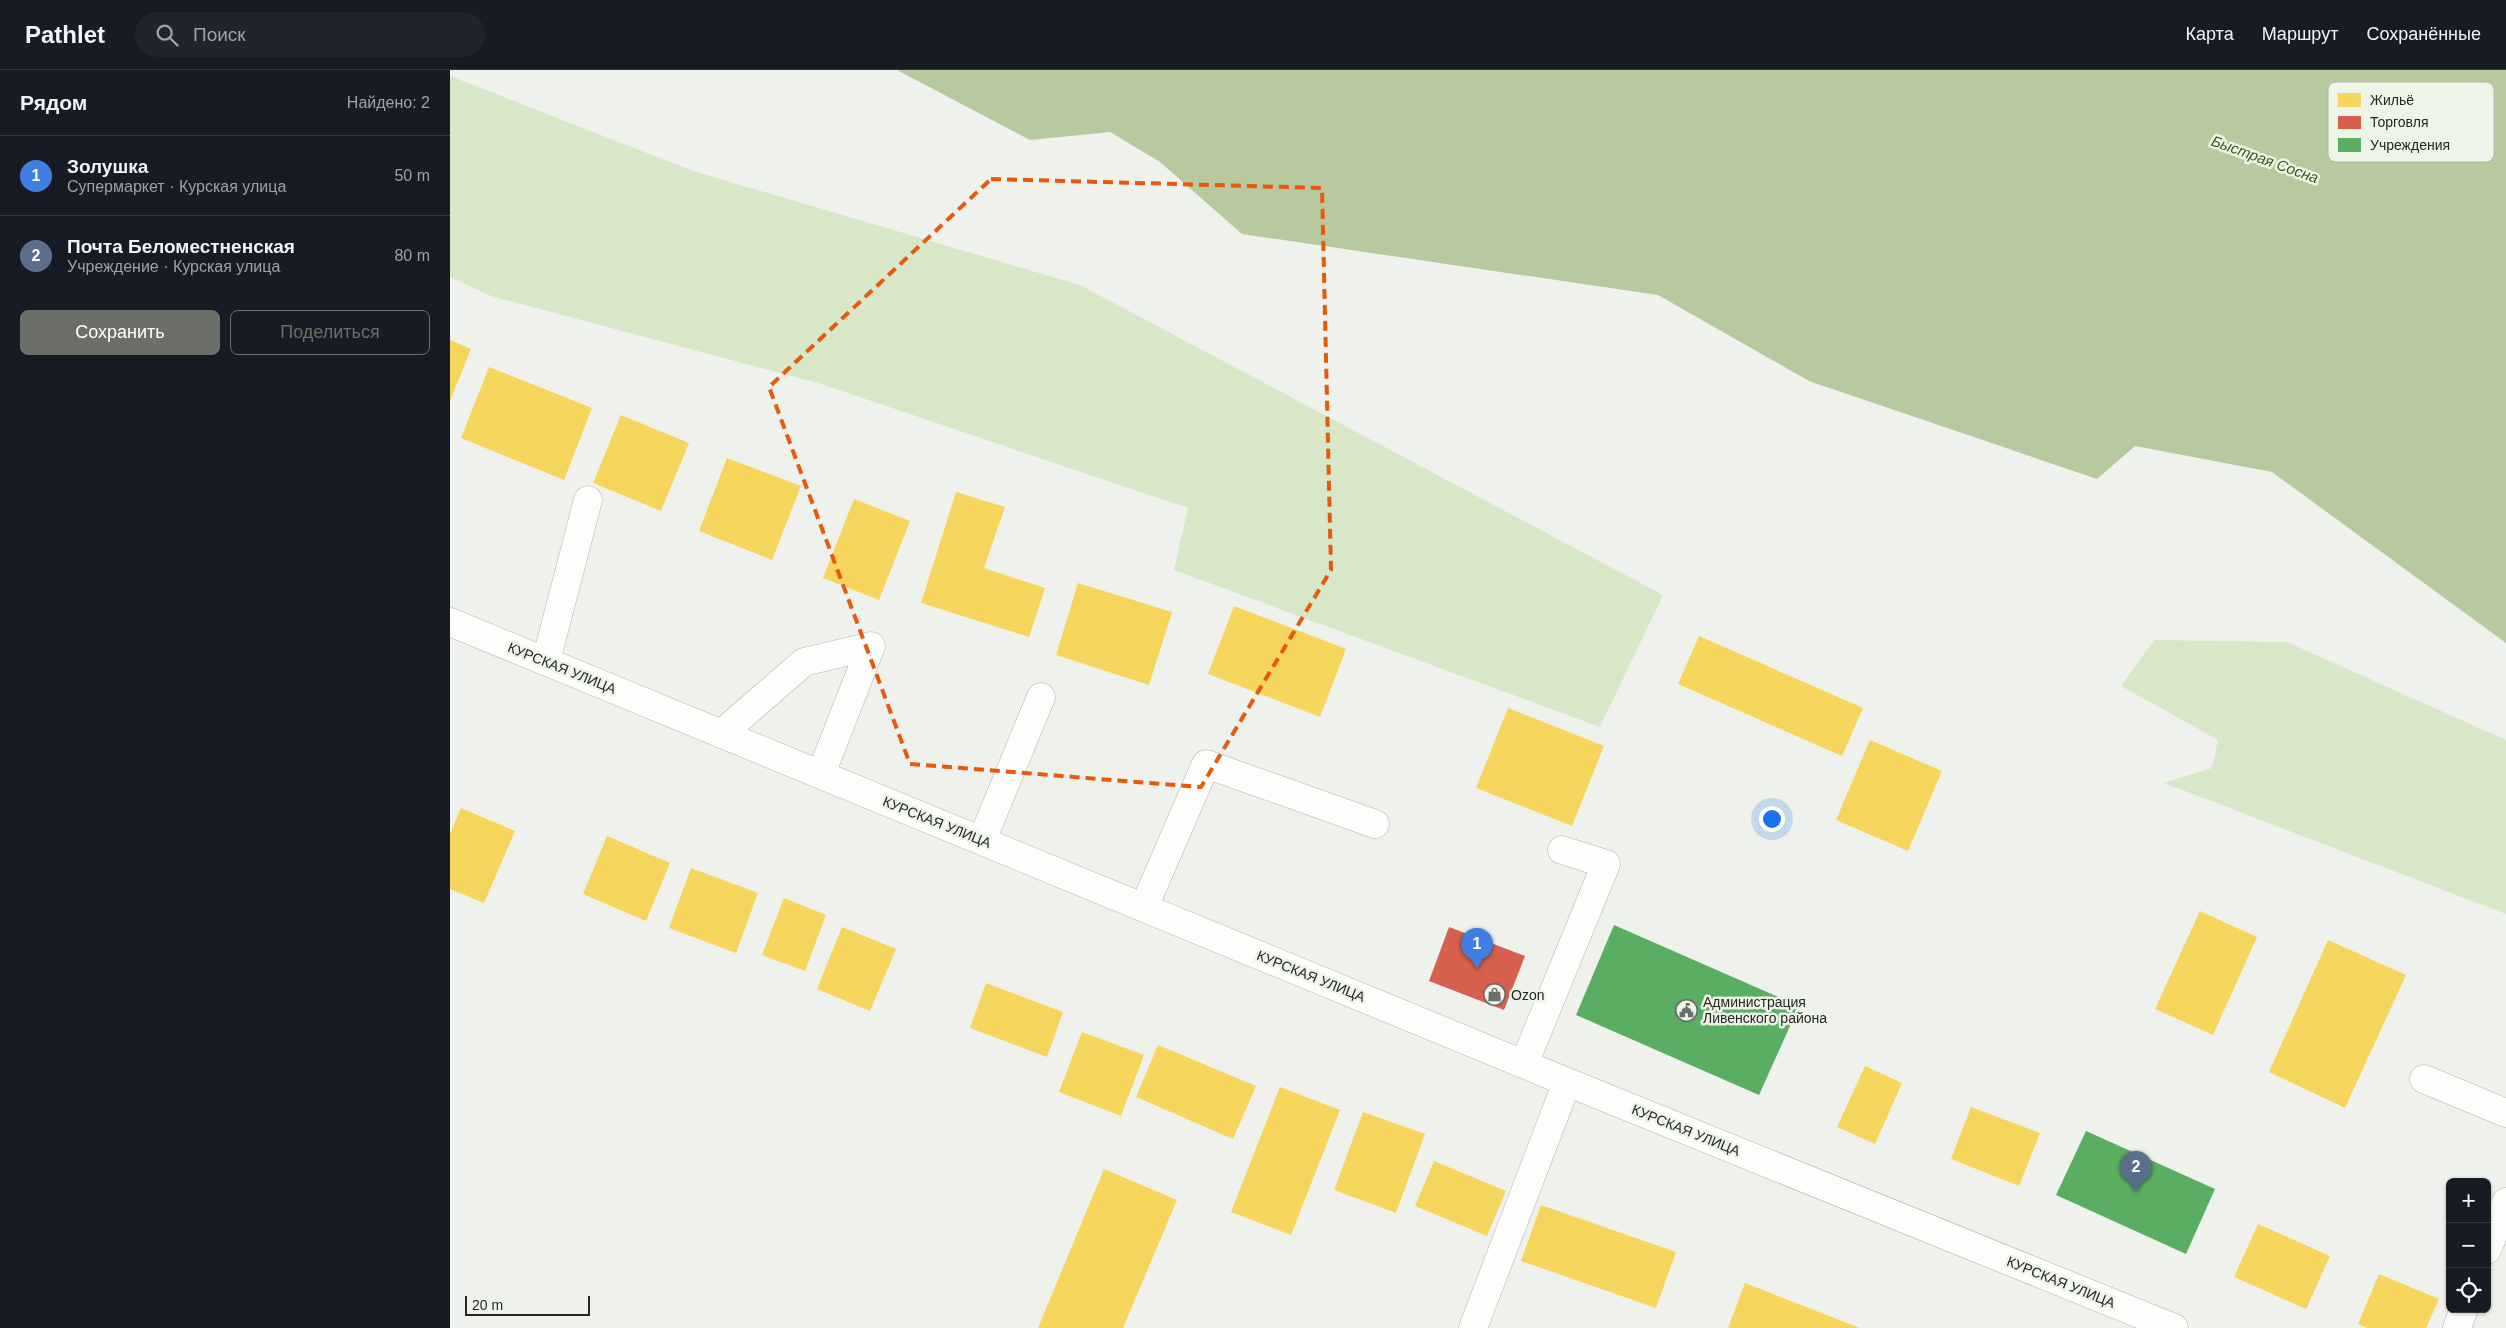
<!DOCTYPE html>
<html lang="ru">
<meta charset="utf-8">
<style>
:root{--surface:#171b24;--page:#20242c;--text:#f1f3f6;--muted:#9ea1a6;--line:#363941;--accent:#6c6e69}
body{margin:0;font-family:Arial,sans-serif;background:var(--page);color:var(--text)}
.controls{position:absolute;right:15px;bottom:15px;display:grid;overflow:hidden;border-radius:8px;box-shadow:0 1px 4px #0004}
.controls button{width:45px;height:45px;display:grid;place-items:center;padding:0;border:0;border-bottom:1px solid var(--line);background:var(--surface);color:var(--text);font:25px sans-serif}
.scale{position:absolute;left:15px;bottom:12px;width:125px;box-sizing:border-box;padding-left:5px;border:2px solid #252723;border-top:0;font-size:14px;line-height:18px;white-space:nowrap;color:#252723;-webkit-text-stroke:4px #eff4e9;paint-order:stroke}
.you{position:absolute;left:1321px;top:748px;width:18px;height:18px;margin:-12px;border:4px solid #fff;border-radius:50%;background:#1a73e8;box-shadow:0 0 0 8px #1a73e833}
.badge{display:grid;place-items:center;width:32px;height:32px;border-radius:50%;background:var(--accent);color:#fff;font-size:16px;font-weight:700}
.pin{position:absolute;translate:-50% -41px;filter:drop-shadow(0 1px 2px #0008)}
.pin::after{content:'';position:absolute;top:26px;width:18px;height:15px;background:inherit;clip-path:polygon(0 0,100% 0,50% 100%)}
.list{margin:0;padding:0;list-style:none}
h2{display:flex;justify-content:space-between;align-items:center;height:65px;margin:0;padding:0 20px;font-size:21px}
h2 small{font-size:16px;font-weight:400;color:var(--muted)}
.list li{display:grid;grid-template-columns:32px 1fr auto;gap:15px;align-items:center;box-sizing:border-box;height:80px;padding:0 20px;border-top:1px solid var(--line)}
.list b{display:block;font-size:19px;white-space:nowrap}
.list p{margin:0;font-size:16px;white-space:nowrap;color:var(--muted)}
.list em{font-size:16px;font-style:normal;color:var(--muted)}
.actions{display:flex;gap:10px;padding:15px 20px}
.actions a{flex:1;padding:11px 0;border:1px solid var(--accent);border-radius:8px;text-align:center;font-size:18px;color:var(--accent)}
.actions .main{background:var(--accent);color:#fff}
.icon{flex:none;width:28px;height:28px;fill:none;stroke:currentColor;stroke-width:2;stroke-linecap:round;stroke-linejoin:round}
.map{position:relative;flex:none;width:2056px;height:1258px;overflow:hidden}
header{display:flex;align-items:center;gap:30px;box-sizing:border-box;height:70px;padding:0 25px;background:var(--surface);border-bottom:1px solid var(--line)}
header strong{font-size:24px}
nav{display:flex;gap:28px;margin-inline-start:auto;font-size:18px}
.search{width:350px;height:45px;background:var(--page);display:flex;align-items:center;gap:12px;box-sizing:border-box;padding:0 18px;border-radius:28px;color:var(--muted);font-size:19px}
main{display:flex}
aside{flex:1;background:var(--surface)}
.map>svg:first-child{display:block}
</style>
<header>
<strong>Pathlet</strong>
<div class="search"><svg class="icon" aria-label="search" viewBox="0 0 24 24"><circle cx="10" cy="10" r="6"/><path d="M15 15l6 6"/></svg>Поиск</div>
<nav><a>Карта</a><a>Маршрут</a><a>Сохранённые</a></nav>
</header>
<main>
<aside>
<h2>Рядом<small>Найдено: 2</small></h2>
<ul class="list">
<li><span class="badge" style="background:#3f7fe0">1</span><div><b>Золушка</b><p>Супермаркет · Курская улица</p></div><em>50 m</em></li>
<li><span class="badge" style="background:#5c6f8a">2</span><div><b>Почта Беломестненская</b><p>Учреждение · Курская улица</p></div><em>80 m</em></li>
</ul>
<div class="actions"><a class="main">Сохранить</a><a>Поделиться</a></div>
</aside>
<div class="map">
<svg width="2056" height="1258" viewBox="0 0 2056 1258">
<rect width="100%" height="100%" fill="#eff1ec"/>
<path fill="#d8e7c8" d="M0,6l243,95 387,114 583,310 -63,132 -426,-157 14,-62 -370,-125 -327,-87 -41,-19z
M1704,570l133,2 219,98v174l-342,-131 48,-15 6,-28 -97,-54z"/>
<path fill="#b6c99f" d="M447,0h1609v573l-234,-171 -137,-26 -38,33 -288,-98 -151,-86 -416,-61 -82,-72 -50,-30 -80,8z"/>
<path fill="#f6d55c" d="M0,270l21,9 -21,52z
M39,297l103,41 -28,72 -103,-42z
M171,345l68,28 -28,68 -68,-28z
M277,388l74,28 -29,74 -73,-29z
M506,422l49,15 -21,61 61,20 -16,49 -108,-34z
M404,429l56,22 -31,79 -56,-22z
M628,513l94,29 -23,73 -93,-30z
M784,536l112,43 -26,68 -112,-43z
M1249,566l164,72 -21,48 -164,-72z
M1058,638l96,38 -32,80 -96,-38z
M1420,670l72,31 -34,80 -72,-31z
M11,738l54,23 -31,72 -34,-14v-55z
M157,766l63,27 -24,58 -63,-27z
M241,798l67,25 -22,60 -67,-25z
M334,828l42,17 -21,56 -43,-16z
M1750,841l57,26 -44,98 -58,-26z
M392,857l54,22 -26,62 -53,-22z
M1878,870l78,35 -61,133 -76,-36z
M536,913l77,29 -16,45 -77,-29z
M632,962l62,23 -23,61 -62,-24z
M708,975l98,41 -23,53 -97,-42z
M1415,996l37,17 -27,61 -38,-17z
M830,1017l60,23 -49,125 -60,-23z
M1521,1037l69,26 -21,53 -68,-27z
M913,1042l62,22 -29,79 -62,-23z
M984,1091l72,30 -19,45 -72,-30z
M654,1099l73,31 -54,128h-85z
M1091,1135l135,47 -20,56 -135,-47z
M1808,1154l72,32 -24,53 -72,-32z
M1929,1204l60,25 -13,29h-59l-9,-4z
M1295,1213l115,45h-132z"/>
<path fill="#d6604d" d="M999,857l76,29 -21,54 -75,-29z"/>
<path fill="#5aae61" d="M1164,855l185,81 -40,89 -183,-80z
M1636,1061l129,58 -29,65 -130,-59z"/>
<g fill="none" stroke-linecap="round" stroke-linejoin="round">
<defs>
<path id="minor" d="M0,552l1117,460 607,246
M96,591l42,-161
M271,664l83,-72 67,-16 -50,128
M532,770l59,-143
M694,837l62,-143 169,60
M1074,994l82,-200 -44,-14
M1974,1009l82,34
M2037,1180l19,-48
M1023,1258l94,-246
M2007,1258l7,-19"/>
</defs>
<use href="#minor" stroke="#b0b2ad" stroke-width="29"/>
<use href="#minor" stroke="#fdfdfc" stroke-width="28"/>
</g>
<path fill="none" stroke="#e8590c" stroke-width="4" stroke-dasharray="10 6" stroke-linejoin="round" d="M541,109l331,9 9,382 -130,217 -291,-23 -141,-377z"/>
<defs>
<symbol id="shop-ring" viewBox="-11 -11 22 22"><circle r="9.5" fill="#eff4e9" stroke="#6c6e69" stroke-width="1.5"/><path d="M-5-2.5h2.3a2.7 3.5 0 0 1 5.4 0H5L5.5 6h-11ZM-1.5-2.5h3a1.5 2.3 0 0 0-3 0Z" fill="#6c6e69"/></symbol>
<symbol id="civic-ring" viewBox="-11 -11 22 22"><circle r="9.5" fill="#eff4e9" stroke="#6c6e69" stroke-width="1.5"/><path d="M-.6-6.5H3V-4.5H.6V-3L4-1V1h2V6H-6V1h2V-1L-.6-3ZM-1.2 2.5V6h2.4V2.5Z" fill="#6c6e69"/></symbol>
</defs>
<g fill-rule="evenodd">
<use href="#shop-ring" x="1032" y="912" width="25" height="25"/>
<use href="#civic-ring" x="1224" y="928" width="25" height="25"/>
</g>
<g text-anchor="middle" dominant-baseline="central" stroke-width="5" stroke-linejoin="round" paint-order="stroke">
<g font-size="14" fill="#252723" stroke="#eff4e9">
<text transform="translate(112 598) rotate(22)">КУРСКАЯ УЛИЦА</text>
<text transform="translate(487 752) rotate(22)">КУРСКАЯ УЛИЦА</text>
<text transform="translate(861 906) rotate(22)">КУРСКАЯ УЛИЦА</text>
<text transform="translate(1236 1060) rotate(22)">КУРСКАЯ УЛИЦА</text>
<text transform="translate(1611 1212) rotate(22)">КУРСКАЯ УЛИЦА</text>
</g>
<g font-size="14" fill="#252723" stroke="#eff4e9" text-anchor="start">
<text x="1061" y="925">Ozon</text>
<text x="1253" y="932">Администрация<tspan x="1253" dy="16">Ливенского района</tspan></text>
</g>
<g font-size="15" font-style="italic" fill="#3e5619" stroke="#eff4e9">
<text transform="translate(1815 89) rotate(20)">Быстрая Сосна</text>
</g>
</g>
<rect x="1878" y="12" width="166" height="80" rx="8" fill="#eff4e9" stroke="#b2b6ae" stroke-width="1"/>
<rect x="1888" y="23" width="23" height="14" fill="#f6d55c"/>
<rect x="1888" y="46" width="23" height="13" fill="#d6604d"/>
<rect x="1888" y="68" width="23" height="14" fill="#5aae61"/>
<g font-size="14" fill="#252723">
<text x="1920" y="35">Жильё</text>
<text x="1920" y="57">Торговля</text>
<text x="1920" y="80">Учреждения</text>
</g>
</svg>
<div class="controls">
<button>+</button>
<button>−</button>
<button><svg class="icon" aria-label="locate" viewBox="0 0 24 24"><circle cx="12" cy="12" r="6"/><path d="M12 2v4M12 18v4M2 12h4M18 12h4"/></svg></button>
</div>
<div class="scale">20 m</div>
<div class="you"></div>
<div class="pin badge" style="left:1027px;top:899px;background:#3f7fe0">1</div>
<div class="pin badge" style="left:1686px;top:1122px;background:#5c6f8a">2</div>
</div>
</main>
